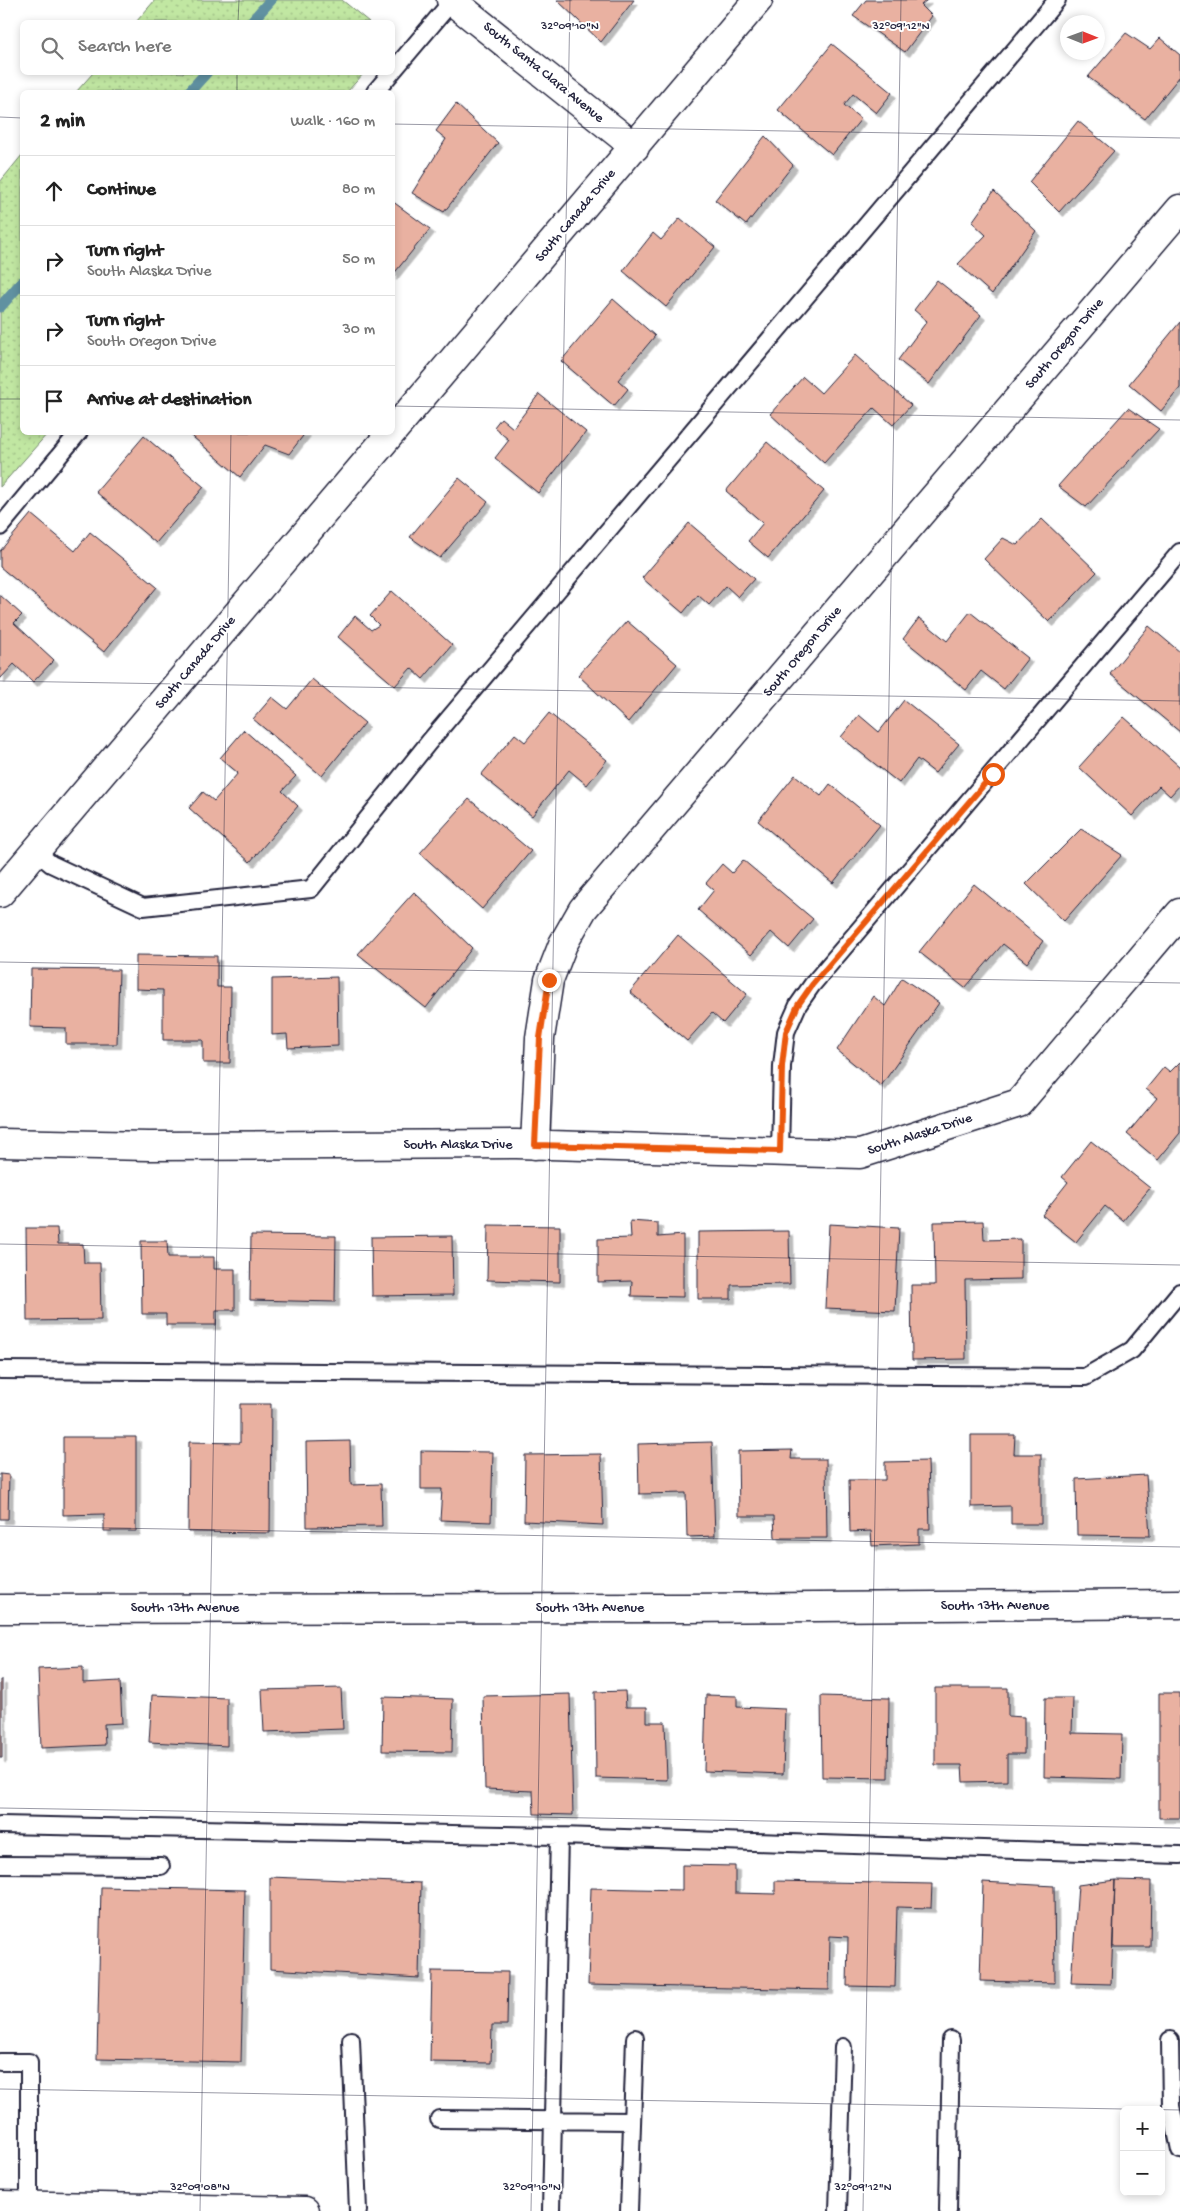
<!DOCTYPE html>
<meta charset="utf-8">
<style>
:root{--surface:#fff;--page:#f6f6f6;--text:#222;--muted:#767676;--line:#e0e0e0}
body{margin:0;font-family:"Gochi Hand",sans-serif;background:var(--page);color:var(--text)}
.controls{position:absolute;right:15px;bottom:15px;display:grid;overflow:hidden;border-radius:8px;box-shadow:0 2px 8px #0003}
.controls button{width:45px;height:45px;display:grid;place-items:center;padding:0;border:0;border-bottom:1px solid var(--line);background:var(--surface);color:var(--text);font:25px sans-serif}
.compass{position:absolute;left:1060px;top:15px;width:45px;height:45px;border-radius:50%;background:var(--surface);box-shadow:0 2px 8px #0003;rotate:91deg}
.stop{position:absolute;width:15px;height:15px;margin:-11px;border:4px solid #ea580c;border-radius:50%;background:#fff}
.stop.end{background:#ea580c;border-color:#fff;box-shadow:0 1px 5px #0008}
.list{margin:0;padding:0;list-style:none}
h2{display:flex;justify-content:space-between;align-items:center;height:65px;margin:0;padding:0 20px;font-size:21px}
h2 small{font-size:16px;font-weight:400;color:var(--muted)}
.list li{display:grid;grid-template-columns:32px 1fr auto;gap:15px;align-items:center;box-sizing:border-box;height:70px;padding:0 20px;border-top:1px solid var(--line)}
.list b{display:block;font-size:19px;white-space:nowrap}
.list p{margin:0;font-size:16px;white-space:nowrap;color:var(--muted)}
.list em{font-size:16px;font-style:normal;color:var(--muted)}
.icon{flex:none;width:28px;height:28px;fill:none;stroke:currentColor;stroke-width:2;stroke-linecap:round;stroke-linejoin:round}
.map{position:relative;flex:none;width:1180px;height:2211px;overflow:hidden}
.search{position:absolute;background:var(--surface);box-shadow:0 2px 8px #0003;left:20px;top:20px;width:375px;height:55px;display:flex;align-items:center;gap:12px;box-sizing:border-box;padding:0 18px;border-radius:8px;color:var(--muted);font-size:19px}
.panel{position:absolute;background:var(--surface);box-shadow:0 2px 8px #0003;left:20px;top:90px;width:375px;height:345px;border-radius:8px}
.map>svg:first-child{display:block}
</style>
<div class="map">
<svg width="1180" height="2211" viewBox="0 0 1180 2211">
<defs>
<pattern id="grass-dots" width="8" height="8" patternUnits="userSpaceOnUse" patternTransform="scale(1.25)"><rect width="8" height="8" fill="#c1e7a2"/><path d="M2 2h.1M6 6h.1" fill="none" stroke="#a6c68c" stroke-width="1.8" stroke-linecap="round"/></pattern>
<filter id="shadow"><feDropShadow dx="4.5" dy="4.5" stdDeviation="0" flood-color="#0004"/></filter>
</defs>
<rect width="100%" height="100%" fill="#fff"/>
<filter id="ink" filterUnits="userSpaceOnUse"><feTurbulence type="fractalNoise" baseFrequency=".02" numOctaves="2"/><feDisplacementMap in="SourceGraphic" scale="10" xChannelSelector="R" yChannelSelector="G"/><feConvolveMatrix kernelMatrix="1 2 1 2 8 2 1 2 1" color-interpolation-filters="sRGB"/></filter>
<g filter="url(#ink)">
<path fill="url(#grass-dots)" stroke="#72846e" d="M155,0h187l27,22h-233z
M93,73v-1l271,1 -17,19h-271z
M22,155v277l26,1 -48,54v-305z"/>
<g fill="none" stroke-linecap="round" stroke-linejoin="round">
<path stroke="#6191a1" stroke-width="11" d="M251,22l20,-22
M189,92l18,-20
M0,307l22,-25"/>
</g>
<path fill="#e9b1a1" stroke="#22223b" filter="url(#shadow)" d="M557,0h77l-33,42z
M866,0h61l-6,5 11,11 -27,36 -52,-36z
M1126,33l24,16 10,-11 20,17v21l-35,43 -57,-42z
M832,44l60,49 -16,20 -23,-19 -9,11 17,14 -29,36 -54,-45z
M456,104l42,39 -54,69 -32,-19 34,-54 -10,-8z
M1078,121l36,30 -55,61 -30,-30z
M765,136l28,29 -47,60 -31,-25z
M994,191l42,40 -44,63 -34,-30 28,-29 -14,-13z
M392,201l38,28 -38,47z
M680,218l35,29 -49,60 -43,-36 30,-38 8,7z
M937,280l44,35 -52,69 -31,-24 29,-39 -13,-11z
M613,299l42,37 -37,44 10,9 -14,17 -53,-45z
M1180,322v66l-19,23 -32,-27z
M855,355l56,50 -18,20 -19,-17 -50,55 -54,-49 33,-37 18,16z
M539,394l47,38 -48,61 -43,-35 14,-18 -15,-13 7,-9 12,10z
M1128,408l31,21 -73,78 -28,-21z
M187,432h119l-17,22 -24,-9 -25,32z
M144,436l60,51 -48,56 -60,-51z
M767,442l57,49 -56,67 -20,-17 15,-18 -37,-32z
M459,478l29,24 -48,56 -30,-21z
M31,514l44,37 15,-19 67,55 -53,65 -104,-85v-16z
M1042,519l55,53 -48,50 -65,-63 19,-21 14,7z
M689,523l65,56 -16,18 -12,-11 -17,19 -11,-10 -15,18 -41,-35z
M392,591l60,54 -29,34 -12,-11 -16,18 -57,-49 17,-21 16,14 8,-5 -9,-9z
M0,595l22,20 -8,8 40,37 -21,22 -19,-18 -14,15z
M970,612l58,46 -24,31 -23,-18 -15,19 -63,-51 16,-21 28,23z
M627,621l50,43 -49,58 -50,-47z
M1149,626l31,26v80l-70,-58z
M312,679l53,44 -43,53 -69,-57 19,-22 15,12z
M904,700l55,44 -24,29 -18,-14 -18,24 -58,-46 18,-22 20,17z
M549,713l58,47 -20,25 -18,-15 -37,46 -51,-41 34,-41 10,8z
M1124,717l56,50v18l-10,11 -11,-10 -27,30 -53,-49z
M244,730l52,46 -14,15 16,15 -48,56 -61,-54 14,-16 11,9 24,-28 -18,-15z
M795,775l26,21 9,-12 50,41 -47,58 -75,-62z
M469,799l62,52 -49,58 -62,-56z
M1081,829l41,26 -58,66 -38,-37z
M743,860l70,59 -24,29 -18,-16 -20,23 -53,-45 16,-20 -8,-7 16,-19 10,9z
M974,884l69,57 -16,22 -24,-19 -38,44 -46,-36z
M414,892l58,56 -46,60 -68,-54z
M678,935l69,59 -24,29 -11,-10 -25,28 -57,-49z
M136,955l81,1v31h14l-1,76h-27v-23h-40v-50l-27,-1z
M31,969l88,1 -2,74h-51v-16l-36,-1z
M337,977l1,69 -50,2 -1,-14 -15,1v-56z
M902,978l37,25 -58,83 -44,-36 36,-54 12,10z
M1180,1062v71l-22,27 -31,-26 30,-36 -11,-9 18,-22 6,5z
M1091,1141l59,47 -27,33 -18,-15 -29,36 -34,-27 26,-33 -6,-5z
M630,1221l28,2v14l25,-2v62l-52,-1 1,-15 -34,1v-43l33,-1z
M983,1221l1,19 37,-1v40l-56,1 1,79 -54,1 -1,-75h24l-1,-63z
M829,1224l70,4 -4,83 -70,-3z
M488,1225l72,1v56l-73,-2z
M26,1228h31l1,16h25l1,19h16l1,57 -74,1z
M789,1231l1,53 -59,1v14h-33v-67z
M251,1235l85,1 -1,66 -85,-2z
M452,1236l1,59 -81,1 -1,-59z
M141,1241h26l1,16h46v12h21v41h-19v15h-50v-11h-24z
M240,1404h31l-1,129 -82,-1 1,-90 51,1z
M971,1435h44l-1,19h27v70h-30v-18l-40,1z
M63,1437h73v94h-32v-17l-41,1z
M350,1441l1,44 30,-1 1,42 -75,1 -1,-85z
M712,1442l3,94 -28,1 -1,-44 -47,1 -1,-50z
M792,1450l-1,9h35l1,79h-52l-1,-22h-35l-1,-65z
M421,1451l72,1 -2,70 -51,-2 2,-31h-21z
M601,1454l2,71 -79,-4 1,-66z
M928,1461l2,68h-11v15l-47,2 -1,-15 -21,1 -1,-52h36v-18z
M0,1474l9,1 -1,44h-8z
M1146,1475l4,61 -73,-1 -1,-56z
M83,1667v16l37,-2 2,42 -18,1 1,21 -64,3 -3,-79z
M0,1680h2v78h-2z
M341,1688l2,41 -79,3 -2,-42z
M935,1688h73v28l16,1v37h-17v27l-44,1 -1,-17h-27z
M625,1691l1,16h21v15h18l2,58 -71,-2 -1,-86z
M1159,1693h21v125h-21z
M570,1694l3,121 -39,-1 -1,-23 -48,-2 -2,-93z
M152,1695l75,3v48l-78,-4z
M706,1695l31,1v11l48,2 -2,65 -79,-3z
M821,1696l68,2 -1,80 -66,-1z
M383,1697l70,2 -1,53 -70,-1z
M1045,1698h28l-1,35 50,1 -1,45 -77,-2z
M682,1865l53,1v27l40,1v-13l157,3 -1,24 -34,-1 -2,80 -48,-1 1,-49 -18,-1 -1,54 -241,-5 3,-97 91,2z
M270,1877l151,6 -2,95 -149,-9z
M1115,1880l36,1 -1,66h-37z
M1115,1880l-4,104 -40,-1 7,-98z
M983,1882l71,4 1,97 -75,-2z
M101,1887l144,3 -4,172 -144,-3z
M432,1971l76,1 -1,53h-15l-1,38 -61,-1z"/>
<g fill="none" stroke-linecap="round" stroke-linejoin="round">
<defs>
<path id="lane" d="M392,72l61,-72
M375,92l17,-20
M0,527l79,-95
M35,851l16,13 92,43 168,-18 118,-147 628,-742
M780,1151l2,-85 4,-34 12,-27 14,-20 368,-433
M0,1370l1085,7 47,-27 48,-58
M0,1825l559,11 621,19
M0,1865l161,1
M351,2040l7,171
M1170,2040l1,66 9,44
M0,2062h29v143
M439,2119l193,2
M551,2211l8,-375
M629,2211l6,-173
M838,2211l5,-164
M948,2211l3,-171"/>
<path id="street" d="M451,0l184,147
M392,432l366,-432
M0,893l392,-461
M0,1143l149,3 367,-2 344,10 159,-51 161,-190
M535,1145l5,-107 9,-58 14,-36 20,-35 597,-700
M0,1609l687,-1 493,-4"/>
<path id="secondary" d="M0,2205l305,6"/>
</defs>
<use href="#lane" stroke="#22223b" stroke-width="20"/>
<use href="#street" stroke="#22223b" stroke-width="31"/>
<use href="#secondary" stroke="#22223b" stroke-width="31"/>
<use href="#lane" stroke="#fff" stroke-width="16"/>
<use href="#street" stroke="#fff" stroke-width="28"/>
<use href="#secondary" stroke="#fff" stroke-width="28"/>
</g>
</g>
<g fill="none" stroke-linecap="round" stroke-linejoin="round" filter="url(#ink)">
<path stroke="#ea580c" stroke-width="6" d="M549,980l-9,58 -5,107 245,6 2,-85 4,-34 12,-27 14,-20 181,-211"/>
</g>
<path fill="none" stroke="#22223b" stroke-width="1" stroke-opacity="0.45" d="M238,22l1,-22M237,92v-20M0,117l22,1M392,124l788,14M0,399h22M392,406l788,14M0,681l1180,20M0,962l1180,21M0,1244l1180,21M0,1526l1180,21M0,1808l1180,20M0,2089l1180,21M200,2211l31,-1779M531,2211l39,-2211M863,2211l38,-2211"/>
<g text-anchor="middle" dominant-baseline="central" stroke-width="4" stroke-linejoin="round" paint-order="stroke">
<g font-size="14" fill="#22223b" stroke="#fff">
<text transform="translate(543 73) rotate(39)">South Santa Clara Avenue</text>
<text transform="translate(576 216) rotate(-50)">South Canada Drive</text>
<text transform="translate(1065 344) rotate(-50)">South Oregon Drive</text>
<text transform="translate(803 652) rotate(-50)">South Oregon Drive</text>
<text transform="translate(196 663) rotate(-50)">South Canada Drive</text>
<text transform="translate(920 1135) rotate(-18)">South Alaska Drive</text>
<text x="458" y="1145">South Alaska Drive</text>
<text x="995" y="1606">South 13th Avenue</text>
<text x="185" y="1608">South 13th Avenue</text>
<text x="590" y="1608">South 13th Avenue</text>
</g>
</g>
<g font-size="12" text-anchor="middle" fill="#22223b" stroke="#fff" stroke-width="4" stroke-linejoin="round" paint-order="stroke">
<text x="570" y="29">32°09'10"N</text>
<text x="901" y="29">32°09'12"N</text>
<text x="200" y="2190">32°09'08"N</text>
<text x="532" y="2190">32°09'10"N</text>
<text x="863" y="2190">32°09'12"N</text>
</g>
</svg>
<div class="controls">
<button>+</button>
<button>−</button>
</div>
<svg class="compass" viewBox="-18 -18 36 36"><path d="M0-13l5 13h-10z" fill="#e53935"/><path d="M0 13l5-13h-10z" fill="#767676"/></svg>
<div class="stop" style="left:993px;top:774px"></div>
<div class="stop end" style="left:549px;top:980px"></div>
<div class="search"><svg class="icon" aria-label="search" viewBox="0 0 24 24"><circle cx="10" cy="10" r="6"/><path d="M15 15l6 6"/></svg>Search here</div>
<section class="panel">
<h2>2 min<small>Walk · 160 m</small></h2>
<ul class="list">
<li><svg class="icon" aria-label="ahead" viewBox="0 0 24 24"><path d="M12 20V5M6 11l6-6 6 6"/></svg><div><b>Continue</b></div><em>80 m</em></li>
<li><svg class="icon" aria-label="right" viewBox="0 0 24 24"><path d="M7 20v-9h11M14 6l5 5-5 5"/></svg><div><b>Turn right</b><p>South Alaska Drive</p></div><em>50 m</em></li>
<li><svg class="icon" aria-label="right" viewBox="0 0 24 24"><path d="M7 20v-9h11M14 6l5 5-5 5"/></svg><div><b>Turn right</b><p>South Oregon Drive</p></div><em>30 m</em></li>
<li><svg class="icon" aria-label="arrive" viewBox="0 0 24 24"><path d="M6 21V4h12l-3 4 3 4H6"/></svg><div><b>Arrive at destination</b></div></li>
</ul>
</section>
</div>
